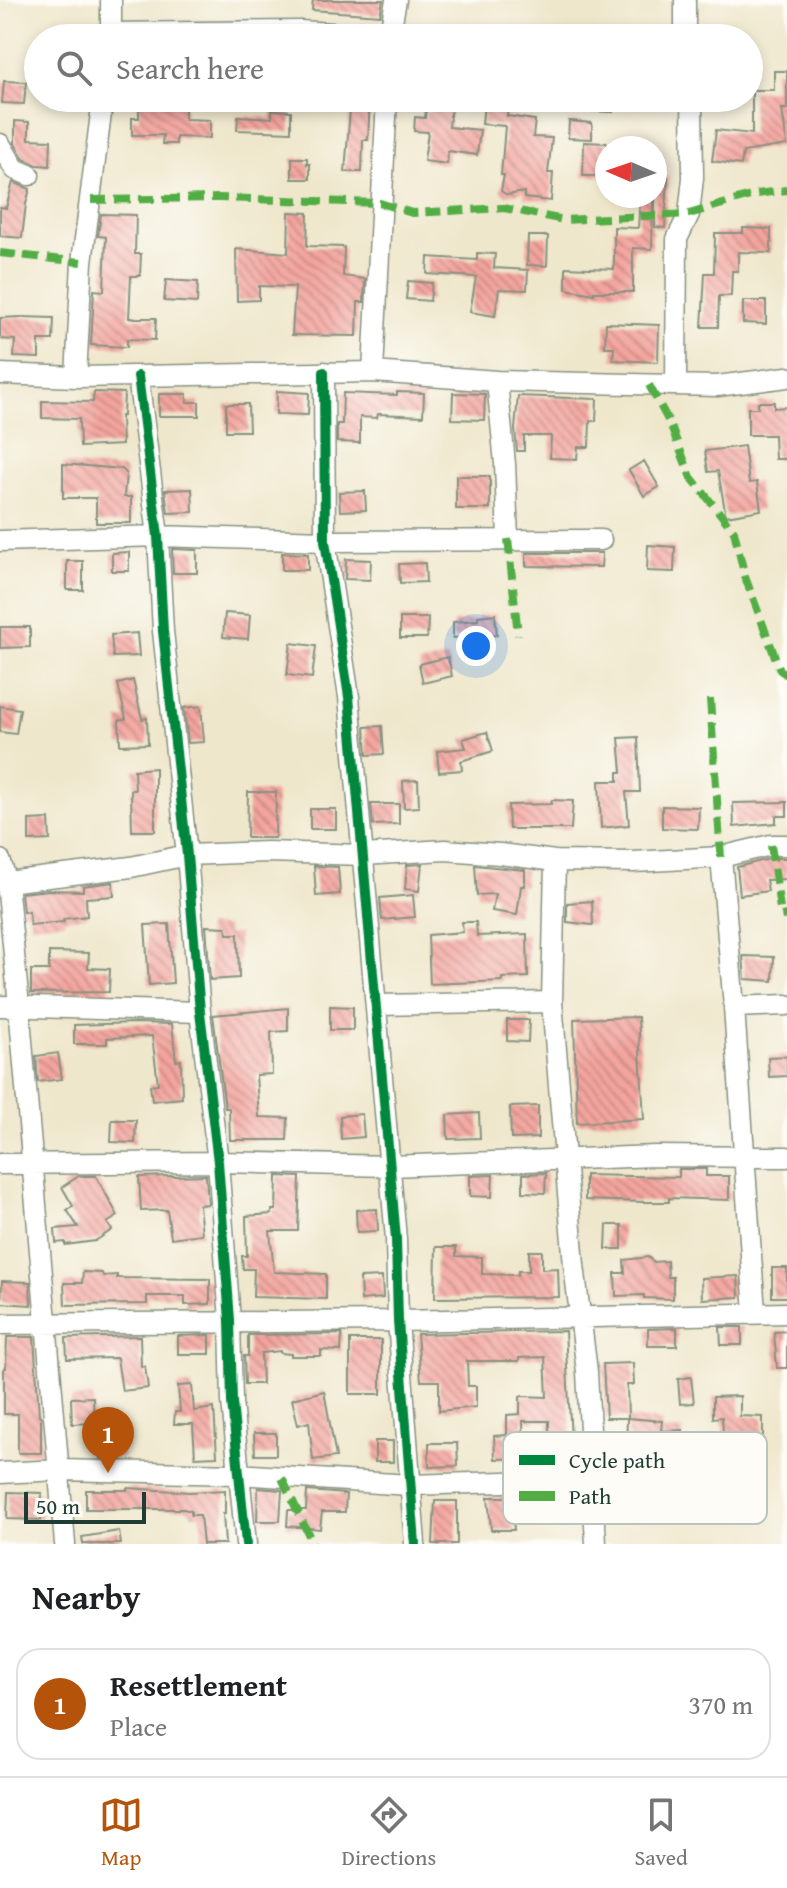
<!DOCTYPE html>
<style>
:root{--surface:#fff;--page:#f2f2f2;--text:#202124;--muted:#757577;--line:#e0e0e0;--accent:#b45309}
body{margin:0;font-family:"Gentium Book Plus",serif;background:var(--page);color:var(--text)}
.compass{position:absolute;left:595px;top:136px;width:72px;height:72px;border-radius:50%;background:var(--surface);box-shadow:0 4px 12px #0003;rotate:272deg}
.scale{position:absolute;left:24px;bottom:20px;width:122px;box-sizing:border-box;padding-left:8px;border:4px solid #1f3d34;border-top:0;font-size:22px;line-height:28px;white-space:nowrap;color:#1f3d34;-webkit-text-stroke:6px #fdfcf7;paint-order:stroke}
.you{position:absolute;left:476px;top:646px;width:28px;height:28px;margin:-20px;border:6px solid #fff;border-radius:50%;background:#1a73e8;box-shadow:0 0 0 12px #1a73e833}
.badge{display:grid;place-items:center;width:52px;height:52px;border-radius:50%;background:var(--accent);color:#fff;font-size:26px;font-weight:700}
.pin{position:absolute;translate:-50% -66px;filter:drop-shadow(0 2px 4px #0008)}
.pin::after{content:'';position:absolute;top:42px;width:28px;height:24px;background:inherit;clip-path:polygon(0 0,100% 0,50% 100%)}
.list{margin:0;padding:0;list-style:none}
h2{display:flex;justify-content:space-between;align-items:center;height:104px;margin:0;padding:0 32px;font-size:34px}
h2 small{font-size:26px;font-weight:400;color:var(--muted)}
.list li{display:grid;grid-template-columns:52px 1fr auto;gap:24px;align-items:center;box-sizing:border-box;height:112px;margin:0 16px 16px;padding:0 16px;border:2px solid var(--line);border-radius:24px}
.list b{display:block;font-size:30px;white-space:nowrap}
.list p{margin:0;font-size:26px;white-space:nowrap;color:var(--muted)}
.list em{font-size:26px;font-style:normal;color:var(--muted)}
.icon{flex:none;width:44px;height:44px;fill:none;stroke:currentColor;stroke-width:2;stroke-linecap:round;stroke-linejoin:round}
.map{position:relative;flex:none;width:787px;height:1544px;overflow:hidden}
.search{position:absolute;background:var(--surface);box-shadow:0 4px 12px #0003;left:24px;right:24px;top:24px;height:88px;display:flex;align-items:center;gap:20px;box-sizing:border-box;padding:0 28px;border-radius:44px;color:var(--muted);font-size:30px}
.sheet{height:232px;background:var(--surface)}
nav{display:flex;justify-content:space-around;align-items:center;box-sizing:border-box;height:112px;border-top:2px solid var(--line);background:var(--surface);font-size:22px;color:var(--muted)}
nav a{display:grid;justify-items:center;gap:4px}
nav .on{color:var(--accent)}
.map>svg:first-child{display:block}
</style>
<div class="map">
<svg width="787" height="1544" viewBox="0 0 787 1544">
<defs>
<pattern id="building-back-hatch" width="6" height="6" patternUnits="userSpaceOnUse" patternTransform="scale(2)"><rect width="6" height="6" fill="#f4a49e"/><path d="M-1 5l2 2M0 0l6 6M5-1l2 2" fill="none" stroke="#c58782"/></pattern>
</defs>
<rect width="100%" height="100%" fill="#fdfcf7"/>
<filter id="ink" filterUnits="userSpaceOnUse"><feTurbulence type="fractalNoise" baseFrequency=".0125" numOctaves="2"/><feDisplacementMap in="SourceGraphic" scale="16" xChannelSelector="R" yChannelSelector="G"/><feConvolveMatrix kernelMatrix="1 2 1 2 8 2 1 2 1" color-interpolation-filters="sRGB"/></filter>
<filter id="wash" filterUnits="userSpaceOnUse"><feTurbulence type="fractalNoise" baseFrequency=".006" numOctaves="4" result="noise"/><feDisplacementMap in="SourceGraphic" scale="32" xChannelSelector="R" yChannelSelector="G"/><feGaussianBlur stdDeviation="1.8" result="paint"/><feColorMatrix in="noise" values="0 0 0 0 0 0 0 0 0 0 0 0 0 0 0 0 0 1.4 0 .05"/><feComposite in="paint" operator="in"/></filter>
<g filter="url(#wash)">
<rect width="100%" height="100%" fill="#efe7cc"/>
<g id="blocks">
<path fill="url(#building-back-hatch)" d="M313,0h70l-3,15 -68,-5z
M774,71h13v38h-5l5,36 -44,7 -2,13 -29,-4 4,-31 36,4v-44h22z
M4,81l22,1 -2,22 -22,-1z
M139,98h46v21l25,1v18l-34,-1v7h-14l1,-9h-31v-17h7z
M351,98h19l-2,42h-5l-1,32h-17z
M427,98h25l-3,29 31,3 -3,25 -29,-4 -1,13 -23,-3 4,-29 -14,-1 1,-14 10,1z
M584,98h29v14l-29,-1z
M484,103l24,3 -1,10 28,4 -2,17 19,1 -4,35h5l-2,28 -27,-3v-6l-17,3 -6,-4 3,-16h-3l4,-49 -23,-2z
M272,110l19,1v21l-54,-2 1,-14 34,2z
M15,121l14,1v17l22,1 -1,26 -13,-1 -13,-6 -9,-15z
M569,121l23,2v16l-24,-1z
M584,142l23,1v33h-24z
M292,158h15v6h3v15h-18z
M655,177h13l-3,51 -10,-1z
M13,182l17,7 -4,15 -4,34 -22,-2v-29l6,1z
M640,196h13l-1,53 -19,-1v44h-39v2l-28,-5v-22l48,2v-42l24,1z
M289,212l19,1 -1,33 37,1 -1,29 22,3 -1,23h-6l-1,34 -65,-1 3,-48 -36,-1v14l-22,1 -1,-52 52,4z
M101,214l35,1 -1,39h6l-1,22h-9l-2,42h27l-1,22 -28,-1v8l-36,-2 3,-55 10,1 2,-54 -8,-1z
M743,228l28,1v24l-33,-1v19h-6l-1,25h-12l-1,31h-16l3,-54h9l1,-40h28z
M528,236h20l-1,30 -20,-1z
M477,253l18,1 -1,14 34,2 -1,20 -28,-1 -4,27 -25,-4 6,-35 -49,-3 1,-17 49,3z
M166,280l32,2 -1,21 -33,-2z
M408,281l24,2 -2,18 -24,-2z
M743,301h23v23l-23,-1z
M22,317l32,1 -1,22h-14v18l-25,-1 1,-17 -15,-1v-21z
M606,323l53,2 -1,37 -45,-2 1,-13h-9z
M277,391l32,2 -1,22 -32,-1z
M94,392l30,1 -1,23h-2l1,29 -42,2 -1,-28 -37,-1v-17l51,1z
M397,392l27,1 -1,23 -45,-2 -1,4 -17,-1v26l-23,-1v-18h5l1,-31 54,2z
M453,393l32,1 -1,26 -32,-1z
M159,394h28v8h12v14h-40z
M518,396l79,3 -1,22h-6l-1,26h-11l-1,12 -27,-1 1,-22h-27v15h-7l-2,-22z
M758,402h16v6l13,-1v52h-12l-1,-24h-26v-27h10z
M226,404h22l1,27h-23z
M744,446l5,37 8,-1 4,28 -35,6 -8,-45 -10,1 -3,-21z
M644,461l15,26 -15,9 -15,-26z
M63,464l59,5 4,4 -2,24h7v26h-35v-25h-33z
M456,476h34v33h-34z
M192,489l1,23 -25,1 -3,-23z
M365,491l1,19 -26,1 -1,-19z
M648,545l27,2 -1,25 -27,-1z
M172,549l25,1v23h-24z
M129,552v19h-17v-18z
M282,553l26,1v16h-26z
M526,553h76l-1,14 -75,-1z
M346,559l25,1 -1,20 -25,-1z
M67,561h16v29h-16z
M425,563l1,19 -26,1 -1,-19z
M225,613l25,2 -2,24 -25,-2z
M495,614l2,21 -44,3v-16l25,-2v-4z
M400,618h28l-1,20h-27z
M0,627h30v20l-30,1z
M137,633l2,23 -26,1 -2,-22z
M291,643l25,3 -4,32 -25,-3z
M448,657l4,19 -29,7 -4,-19z
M133,680l9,39 5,-1 1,26 -28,1 -1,-25 7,-1 -8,-35z
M0,706l20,3 -4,25 -16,-2z
M201,706l3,36 -16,1 -4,-35z
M382,726l2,28 -17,1 -2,-28z
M487,732l6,19 -32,10 1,9 -23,2 -2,-21 29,-3 -3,-9z
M638,737l2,55h-14l3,33 -28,3 -2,-47h19v-9h4l-3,-34z
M155,768v63h-23l-1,-41h4l-1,-20z
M418,780l1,27 -15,1 -1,-27z
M248,792h28l-1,46h-28z
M552,800l21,1 -2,28h-62l-1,-24 43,-1z
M787,802v14h-11v7l-42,4 -1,-24z
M371,804h28v20l-26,1z
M662,806l37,1 -1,22 -36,-1z
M310,809h26v20h-26z
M49,819l1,21 -21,1v-21z
M773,858h14v21l-21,1 2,11 -28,4 -3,-28z
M422,864l-3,27 -14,-2 2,-24z
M475,865l50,5v16h-4l-4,29 -25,-4 3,-17 -18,1z
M314,866l24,1 2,27 -24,2z
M113,882l1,14 -28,2 1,18 -24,3 1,3 -34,3 -1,-14 -6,1 -2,-19 28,-3 34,1v-5z
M413,895l2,22 -33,3 -2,-22z
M592,901l1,24 -26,-3v-19z
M462,922h14l1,14 50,-2 1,43 -26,1v3l-72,3 -2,-49 35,-3z
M169,924l4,59 -24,2 -4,-60z
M206,926l20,1 1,7h11l1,44 -29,2z
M49,952l40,1 -1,15 22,1 -1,23 -78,1v-23h18z
M743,956l31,1 -1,24 -28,-2z
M330,1006l23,1v23h-23z
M288,1008v23l-17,1 1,42 -16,1 3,42 29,1 -1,22h-57l-1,-32h-4l-12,-93z
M638,1017l6,102 -67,4 -3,-104z
M507,1020h22l-1,22 -21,-1z
M135,1023l37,1 4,37 5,-1 1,38 -30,3 -2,-16 8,-1 -6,-48 -45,2v6h-33v-19z
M58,1053l4,26 -24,3 -2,-26z
M787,1056v20l-18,1 -1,-20z
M538,1106v32l-27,1 -1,-32z
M479,1113l1,25 -32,1 -1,-24z
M362,1114l2,23 -23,2 -1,-23z
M112,1120h24l-1,23 -24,-1z
M679,1169h27v7h23v24l-60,-2v4h-25l-59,-2v-25l94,2z
M546,1173l-1,20 -22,-1v-18z
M206,1175l2,29 -9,1 3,29 -31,4 -4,-28 -26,1 -2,-34z
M493,1175l-1,22 -22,-1v-20z
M79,1176h17l22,40 -11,7 5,7 -17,11 -30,4v-3l-9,1 -1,-14 23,-2 -11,-17 6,-4 -11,-19z
M277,1176l23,1 -2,54h-28l4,41 52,2v25l-73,-2 1,-28h-11l-1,-13h5l-1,-40 26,-2v-4h4z
M377,1209l1,22 -21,1 -1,-22z
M607,1225h15v24h-16z
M436,1247h20v9l26,1v17l36,1v-4h11v-20h13v18l16,-1 1,29 -124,1z
M648,1257l5,5 14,-1 1,16h5v22l-29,-1v-3l-28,1 -1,-23h10l-1,-13z
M772,1268h15v29h-15z
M83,1272l19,1 1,3 14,-1v3l93,1v25l-25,1v-9h-38v8l-82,1 -1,-22h18z
M738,1276l1,21 -37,2 -1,-21z
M382,1277l1,21 -22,2 -1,-22z
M2,1281l28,1 1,23 -30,-2z
M720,1327h22v18h-21z
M677,1328v18h-29v-17z
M565,1331l7,126h-23v-36h-26l1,37 -29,1 -1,-23 13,-1v-20l13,-1v-18l27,1 -2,-40 -26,1v3h-52l1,25h8v21l-37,4v-30h-18l-4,-47z
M787,1331v37h-10l-3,-36z
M342,1334l-1,17 -20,-1v6h-30v-2l-11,-1v-2l-19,2 1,31h-17l-1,-28h4v-21z
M210,1335v19h-32v-18z
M140,1336l1,31 4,-1 3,22 -26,3 -5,-33 -50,1 -1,-21z
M7,1337h27l5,78 2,2v36h-23v-39h-14v-46h2z
M350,1340h31v54h-31z
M633,1363l1,22h-7l1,33 34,3 -1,10 22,-1v21l-36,1 -1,4h-20l1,-38h-21l-3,-54z
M691,1377l3,26 -14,1 -2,-25z
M192,1385l2,26 20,-3 3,48 -22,1 -2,-33h-19l1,-12h5l-2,-26z
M324,1391l12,66 -23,3 -4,-38 -11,3 -6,-26z
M740,1396v20l23,1v21l-23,-1v9l-16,1 -2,-30 -9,1v-21z
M93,1397l1,26 -22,1 -1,-26z
M120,1428l2,30h-22l-2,-29z
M254,1433h22v22h-21z
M375,1441h18v21h-18z
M429,1443h28l1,23 -29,1z
M127,1488l63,4 35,-2v24h-2l2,30h-22l-3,-29h-9v-4l-7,-2h-98v-19h41z
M258,1488l24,2 -2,31h-23z
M307,1491l39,3 -1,18h-23l-2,17 -33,-3 1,-16h18z
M8,1492l34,1 -1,27 -34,-1z
M488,1497h24l2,33h-23z
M435,1501h22v43h-24z
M119,1531l2,13h-38l-1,-7z"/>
</g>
</g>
<g filter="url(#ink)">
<use href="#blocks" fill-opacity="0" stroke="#879280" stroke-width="2"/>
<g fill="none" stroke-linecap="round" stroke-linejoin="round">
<defs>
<path id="minor" d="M685,0v38
M111,33l189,-2 112,7
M111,38v-38
M389,38l7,-38
M0,144l15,25 14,6
M324,372l1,169 24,156 47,542 2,82 17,223
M373,372l14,-274
M0,374l76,3 297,-5 124,9 220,5 70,-9
M138,376l20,160 5,95 24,224 13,157 18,150 12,158 2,82 14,142
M76,377l6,-115 21,-164
M497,381l8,83 3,75
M676,384l1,-145 12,-25 4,-36 -1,-80
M0,541l158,-5 167,5 276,-1
M721,857l13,150 21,306
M0,860l7,22 12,124 46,538
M555,861l-3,141 22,263 13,107 9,172
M7,882l124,-15 56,-12 81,-3 95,3 82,-5 55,4 55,7 78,1 88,-5 50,-12h16
M376,1005l176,-3
M0,1006l200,6
M734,1007l53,-2
M0,1164l218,-2 172,4 265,-10 132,1
M0,1324l398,-3 389,-8
M0,1473l59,-3 178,4 173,11 184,-6"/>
</defs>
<use href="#minor" stroke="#879280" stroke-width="23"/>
<use href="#minor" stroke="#fff" stroke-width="20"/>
<path stroke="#52ad45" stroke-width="8" stroke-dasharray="16 8" stroke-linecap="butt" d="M91,200l128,-2 161,5 32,10 92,-5 60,12 125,-6 68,-20 30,-4
M0,253l82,9
M649,385l20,37 22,55 43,54 11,46 35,93 7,5
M508,539l10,96
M710,699l11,158
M771,845l10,71 6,-1
M282,1478l31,66"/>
<defs>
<path id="cycleway" d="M324,372l1,169 24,156 47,542 2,82 17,223
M138,376l20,160 5,95 24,224 13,157 18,150 12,158 2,82 14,142"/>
</defs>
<use href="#cycleway" stroke="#fdfcf7" stroke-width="15"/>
<use href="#cycleway" stroke="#00873e" stroke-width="10"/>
</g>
</g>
<rect x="503" y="1432" width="264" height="92" rx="12" fill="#fdfcf7" stroke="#bac3bc" stroke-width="2"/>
<rect x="519" y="1455" width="36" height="10" fill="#00873e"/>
<rect x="519" y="1491" width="36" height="10" fill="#52ad45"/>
<g font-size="22" fill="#1f3d34">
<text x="569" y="1468">Cycle path</text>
<text x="569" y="1504">Path</text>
</g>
</svg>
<svg class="compass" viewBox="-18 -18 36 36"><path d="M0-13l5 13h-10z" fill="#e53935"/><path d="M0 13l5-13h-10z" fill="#757577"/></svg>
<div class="scale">50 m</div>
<div class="you"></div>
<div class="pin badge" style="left:108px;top:1473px">1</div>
<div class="search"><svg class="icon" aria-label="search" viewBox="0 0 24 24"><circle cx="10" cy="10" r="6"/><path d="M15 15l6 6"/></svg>Search here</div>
</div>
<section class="sheet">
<h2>Nearby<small></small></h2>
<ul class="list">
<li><span class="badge">1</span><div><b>Resettlement</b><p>Place</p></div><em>370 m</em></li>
</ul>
</section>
<nav>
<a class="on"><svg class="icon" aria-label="map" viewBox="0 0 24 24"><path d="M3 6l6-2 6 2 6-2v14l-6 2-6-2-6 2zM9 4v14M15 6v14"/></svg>Map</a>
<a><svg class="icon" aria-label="directions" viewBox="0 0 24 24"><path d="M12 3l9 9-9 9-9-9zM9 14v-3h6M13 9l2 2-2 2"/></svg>Directions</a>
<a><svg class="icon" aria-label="saved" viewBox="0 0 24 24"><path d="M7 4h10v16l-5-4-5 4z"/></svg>Saved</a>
</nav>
